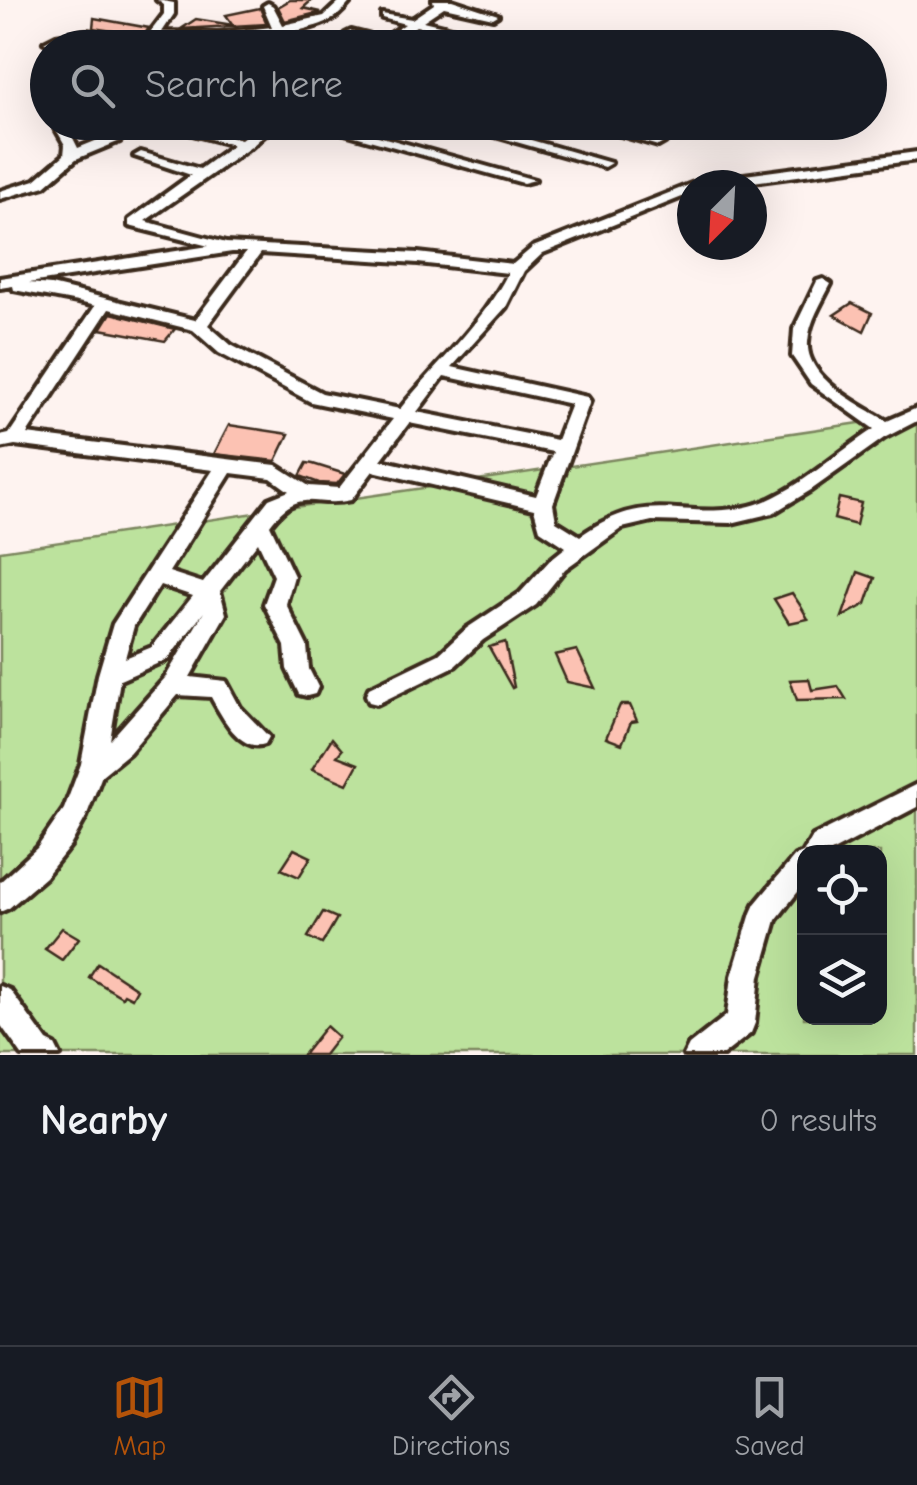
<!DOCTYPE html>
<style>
:root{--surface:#171b24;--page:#242831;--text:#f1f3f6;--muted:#9ea1a6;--line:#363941;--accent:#b45309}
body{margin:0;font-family:"Comic Neue",sans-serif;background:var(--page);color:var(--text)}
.controls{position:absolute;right:30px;bottom:30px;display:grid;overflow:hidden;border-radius:20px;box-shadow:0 10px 40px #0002}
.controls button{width:90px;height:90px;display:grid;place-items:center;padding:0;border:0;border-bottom:2px solid var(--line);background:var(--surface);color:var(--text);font:50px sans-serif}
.compass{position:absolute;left:677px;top:170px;width:90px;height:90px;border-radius:50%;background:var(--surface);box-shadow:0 10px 40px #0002;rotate:204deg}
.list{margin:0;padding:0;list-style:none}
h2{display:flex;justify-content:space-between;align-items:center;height:130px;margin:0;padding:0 40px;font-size:42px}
h2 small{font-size:32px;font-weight:400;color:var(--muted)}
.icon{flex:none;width:55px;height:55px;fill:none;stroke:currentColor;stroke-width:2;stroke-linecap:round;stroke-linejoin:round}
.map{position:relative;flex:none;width:917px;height:1055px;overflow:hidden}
.search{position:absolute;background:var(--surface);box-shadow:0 10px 40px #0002;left:30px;right:30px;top:30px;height:110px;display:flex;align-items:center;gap:25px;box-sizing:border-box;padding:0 35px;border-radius:55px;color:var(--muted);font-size:38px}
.sheet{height:290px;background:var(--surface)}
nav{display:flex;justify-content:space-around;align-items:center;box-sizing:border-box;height:140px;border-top:2px solid var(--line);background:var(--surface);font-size:28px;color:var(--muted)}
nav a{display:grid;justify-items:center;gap:5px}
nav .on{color:var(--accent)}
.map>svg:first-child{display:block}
</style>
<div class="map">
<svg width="917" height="1055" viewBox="0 0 917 1055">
<rect width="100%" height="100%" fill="#fef3f0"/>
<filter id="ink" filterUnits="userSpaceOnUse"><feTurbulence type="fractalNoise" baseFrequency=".01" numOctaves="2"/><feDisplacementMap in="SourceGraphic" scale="20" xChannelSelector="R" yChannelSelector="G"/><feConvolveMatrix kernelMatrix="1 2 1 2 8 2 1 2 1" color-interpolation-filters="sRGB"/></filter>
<g filter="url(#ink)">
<path fill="#bce29d" stroke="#7c865e" stroke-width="2.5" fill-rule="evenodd" d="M913,415l4,2v638h-917v-504zM804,852h76v166h-76z"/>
<path fill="#fcc2b3" stroke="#3b2a1e" stroke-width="2.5" d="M290,0h22l-9,8 18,4 -36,9 -7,-14z
M260,8l7,16 -86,5 15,-10 37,6 -7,-10z
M94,18l55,10 -5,7 3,4 -14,1 -14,-8 -26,-4z
M852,303l20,10 -8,18 -30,-16z
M111,313l64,16 -10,12 -64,-12z
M229,425l60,9 -13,27 -62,-7z
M307,463l6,1 32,10 -8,10 -18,-1 -19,-7z
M839,498l22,5 -5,22 -22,-6z
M858,572l17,6 -9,26 -24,13z
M792,593l8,12 8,14 -19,4 -15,-24z
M505,642l9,45 -2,1 -23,-41z
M577,650l18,38 -28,-6 -12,-27z
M809,679l3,11 26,-4 8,13 -49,1 -7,-20z
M620,705h10l7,16 -6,1 -9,22 -16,-6z
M332,738l10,12 -5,6 21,8 -11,20 -35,-15z
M294,849l17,8 -12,20 -18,-8z
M323,912l14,6 -15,26 -14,-7z
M62,928l17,10 -17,22 -17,-11z
M98,963l39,26 -5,9 -8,-4 -2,3 -33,-20z
M326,1026l12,11 -14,18h-21z"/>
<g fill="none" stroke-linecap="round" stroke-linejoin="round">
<defs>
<path id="minor" d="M157,0l17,3v11l-12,18 55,1 55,-6 -9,-21 5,-3 5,3 10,19 41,-9 17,-16h11c-6,7 -14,17 -23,21 -41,18 -135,24 -179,16l-2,-2 16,-21v-9z
M433,0h19l46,15 -5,3 -49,-11 -21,14 102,25 -15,2 -94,-22 -22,15 19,7h-41l4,-4 -31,-10 6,-3 32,8 22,-15 -23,-6v-4l30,5 22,-15z
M87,31l31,5 12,6 -6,3 -37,-7 -37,7 -6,-3 12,-6z
M312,41l4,1 3,6h-12l1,-6z
M52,122h13l13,26 32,-13 10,-13h13l-13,19 -44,18 -31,27 -45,13v-8l35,-11 29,-25 1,-10z
M264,122h15l-28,25 -106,74 81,22 192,10 95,11 20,-17 166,-66 218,-29v8l-187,25h-38v8l-149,60 -19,18 -18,36 -54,60 135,30 3,4 -37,103 3,17 24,15c70,-50 101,-14 170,-30 42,-10 87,-54 124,-77l-63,-45 -19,-28 2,-27 23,-48 6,-2 8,5c-9,18 -22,38 -23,58 -3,37 53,63 79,79l30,-13v13l-33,17 -73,52 -38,23 -42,10 -79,-2 -30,7 -57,41 -29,36 -53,35 -28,26 -78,38 -8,-2 -3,-7 3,-7 70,-34 28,-26 53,-35 31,-34 15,-12 -26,-17 -6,-21 -161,-38 -22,29c-38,9 -50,-15 -81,25l24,51 -8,28 21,42 2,23 9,18 -3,7 -8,2 -8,-2 -12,-25 -2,-23 -21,-42 10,-28 -16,-34 -38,49 6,23 -36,63 36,4 14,26 29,30 -4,7c-25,9 -44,-29 -54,-47l-33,-2 -49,58 -27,22 -16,42 -16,29 -25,31 -36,31 -9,4v-30l37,-34 27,-39 17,-45 17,-89 15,-51 100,-154 -198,-25 -15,3v-12l9,-2 86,-128c-27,-7 -53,-10 -81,-16l-1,-4 -13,2v-10l209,-32 -80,-20v-6l62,-45 -57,-19 7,-4 59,17 33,-24 -52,-14v-6l60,14zM232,252h14l-51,68 -144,-35 -22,-2zM261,253l157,10 90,10c-26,51 -72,91 -108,136l-78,-16 -91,-48 -23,-20zM109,309l84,21 26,23 92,49 82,17 -54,69 -30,-2 -33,-21 -249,-31zM444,376l127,28 -14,36 -140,-28zM409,423l144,29 -17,44 -155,-36zM231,473l40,5 18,13 -20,8 -66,84 -34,-11zM160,585l33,11 -41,51 -27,11 9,-32zM204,612l-39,66 -55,62 10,-60 48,-21z
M305,122h23l207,58 -12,3z
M446,122h22l143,41 -7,4z
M576,122h23l66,20 -7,4z
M917,784v23l-86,45h-27v32l-28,36 -16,56 -5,47 -4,10 -28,22h-39l5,-10 38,-30 5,-39 19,-63 4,-9 40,-48 8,-3 10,-17z
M0,986l10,4 37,51 8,4 5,10h-38l-22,-31z"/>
</defs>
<use href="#minor" stroke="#3b2a1e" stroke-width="8"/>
<use href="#minor" fill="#fff" fill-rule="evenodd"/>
</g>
</g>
</svg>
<div class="controls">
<button><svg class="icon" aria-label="locate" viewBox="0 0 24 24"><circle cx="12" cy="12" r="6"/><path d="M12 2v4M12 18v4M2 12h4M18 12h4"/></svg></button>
<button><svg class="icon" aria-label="layers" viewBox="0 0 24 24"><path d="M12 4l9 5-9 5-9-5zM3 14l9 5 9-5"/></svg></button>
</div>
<svg class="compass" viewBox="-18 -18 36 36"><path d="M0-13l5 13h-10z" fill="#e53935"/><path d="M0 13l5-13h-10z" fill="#9ea1a6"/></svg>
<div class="search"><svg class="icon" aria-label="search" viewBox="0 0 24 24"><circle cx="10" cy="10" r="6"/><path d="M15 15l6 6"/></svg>Search here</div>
</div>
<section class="sheet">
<h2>Nearby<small>0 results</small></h2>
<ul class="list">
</ul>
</section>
<nav>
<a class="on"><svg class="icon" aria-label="map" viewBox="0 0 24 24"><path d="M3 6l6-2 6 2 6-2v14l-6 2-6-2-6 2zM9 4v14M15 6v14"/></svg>Map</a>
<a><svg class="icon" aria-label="directions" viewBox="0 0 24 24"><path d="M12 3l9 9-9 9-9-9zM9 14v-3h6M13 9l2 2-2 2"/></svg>Directions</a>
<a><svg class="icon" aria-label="saved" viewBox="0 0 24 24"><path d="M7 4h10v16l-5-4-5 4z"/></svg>Saved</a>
</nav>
